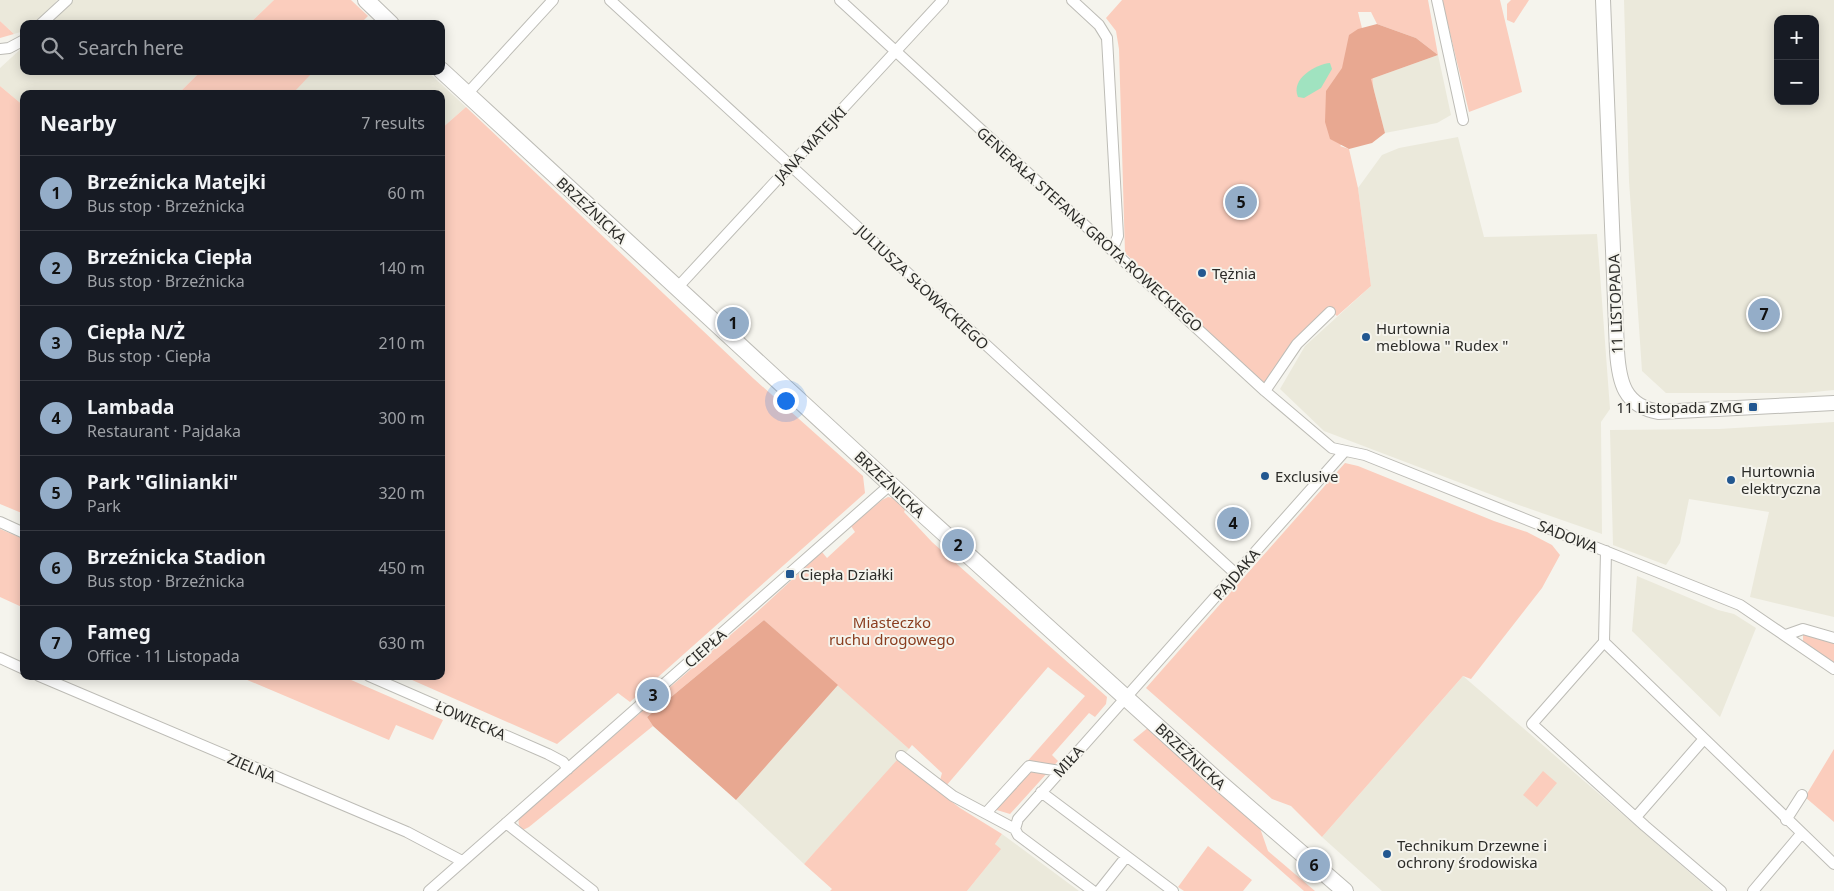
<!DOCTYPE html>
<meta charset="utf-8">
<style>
:root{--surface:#171b24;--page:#20242c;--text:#f1f3f6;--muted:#9ea1a6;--line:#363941;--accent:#94adc8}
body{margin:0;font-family:"Noto Sans",sans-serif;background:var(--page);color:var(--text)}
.controls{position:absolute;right:15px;top:15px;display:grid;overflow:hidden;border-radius:10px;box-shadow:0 2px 12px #0003}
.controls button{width:45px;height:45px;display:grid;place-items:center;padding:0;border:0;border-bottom:1px solid var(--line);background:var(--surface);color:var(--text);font:25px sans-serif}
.you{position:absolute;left:785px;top:400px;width:18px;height:18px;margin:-12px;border:4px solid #fff;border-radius:50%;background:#1a73e8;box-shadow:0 0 0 8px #1a73e833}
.badge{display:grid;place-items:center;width:32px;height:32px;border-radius:50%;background:var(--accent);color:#111;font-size:16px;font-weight:700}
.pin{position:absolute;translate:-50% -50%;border:2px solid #fff;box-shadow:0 1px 5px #0006}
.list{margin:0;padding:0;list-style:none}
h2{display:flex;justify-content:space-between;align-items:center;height:65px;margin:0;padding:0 20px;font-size:21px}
h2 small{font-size:16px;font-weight:400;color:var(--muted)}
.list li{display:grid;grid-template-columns:32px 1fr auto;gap:15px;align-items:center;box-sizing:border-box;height:75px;padding:0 20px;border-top:1px solid var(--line)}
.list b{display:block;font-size:19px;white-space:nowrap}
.list p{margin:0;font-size:16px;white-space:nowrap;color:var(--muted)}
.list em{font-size:16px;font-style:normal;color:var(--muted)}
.icon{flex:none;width:28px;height:28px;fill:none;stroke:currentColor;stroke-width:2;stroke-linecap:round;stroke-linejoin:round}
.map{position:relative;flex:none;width:1834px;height:891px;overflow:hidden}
.search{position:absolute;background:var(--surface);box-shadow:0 2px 12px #0003;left:20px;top:20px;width:425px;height:55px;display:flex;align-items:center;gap:12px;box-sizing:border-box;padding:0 18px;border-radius:10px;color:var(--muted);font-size:19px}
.panel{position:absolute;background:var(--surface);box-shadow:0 2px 12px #0003;left:20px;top:90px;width:425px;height:590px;border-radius:10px}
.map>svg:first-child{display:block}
</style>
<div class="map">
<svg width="1834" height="891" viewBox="0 0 1834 891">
<rect width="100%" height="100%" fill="#f5f4ed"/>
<path fill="#ebe9db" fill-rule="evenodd" d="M0,0h57l-5,7 -18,17h-10v7l-10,3 -14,-13z
M73,0h201l-25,24h-202z
M1624,0h210v390l-30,3h-138l-24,-22 -13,-190zM1778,19h37v82h-37z
M24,46v25h177l-23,23h-154v12l-24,-20v-18z
M1438,55l13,60 -14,8 -52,10 -14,-54z
M314,71h113l39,36 -25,22v-35h-144l-3,-3z
M1458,137l26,100 113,-3 13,175 -9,13 1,112 -86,-30 -192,-73 -44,-42 25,-43 66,-60 -13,-98 24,-33 17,-7z
M1834,422v195l-84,-20 19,-85 -80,-13 -9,44 -14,22 -53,-20 -3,-115 109,-1z
M1637,576l81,34 16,4 22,14 -36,89 -88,-86z
M1463,676l180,156 68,59h-329l-60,-54z
M838,685l71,64 -105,115 -68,-64z
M1002,834l77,57h-112l33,-41 -5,-6z"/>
<path fill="#fbcdbd" d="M274,0h77l17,16 -8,8h-111z
M1122,0h306l10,55 -22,-17 -39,-14 -6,-12h-13l14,57 3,44 -35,33 9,3 9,39 13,98 -34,30 -10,-8 -44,49 -18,30 -140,-134 -6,-204 -3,-18 -10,-13z
M1442,0h58l22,92 -53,20z
M1511,0h18l-15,23 -7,-3v-16z
M0,21l14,13 -14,4z
M201,71h113l-19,20 2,3h-119z
M0,86l24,20v408l-24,-10z
M466,107l288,272 109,97 2,17 -235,209 -12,-9 -61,51 -154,-68h38v-547z
M1345,463l13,3 136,55 33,11 25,13 8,10 -18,33 -71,91 -8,-3 -141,161 -31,-31 -19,-7 -126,-111z
M888,497l9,2 9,9 -2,4 28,30 175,155 -1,7 -11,13 -6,-4 -37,42 6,6 -48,53 -23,-7 98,-111 -37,-29 -102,119 -6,-6 2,-7 -30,-28 -3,4 -145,-129 -117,97 6,9 -124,101 -6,3c-4,-3 -6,-7 -3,-13l237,-205 65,-60 5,6 28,-26 -4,-6 31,-26z
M0,529l24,10v69l-24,-11z
M1803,634l31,9v21l-31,-23z
M238,676h104l101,44 -10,20 -37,-15 -7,15z
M1149,727l111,101 8,23 47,40h-11l-171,-151z
M1834,749v73l-29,-25z
M897,760l63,48 42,26 -7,10 6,5 -34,42h-137l2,-2 -28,-25z
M1543,771l14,12 -20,24 -14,-12z
M1208,846l44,34 -9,11h-59l-6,-4z"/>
<path fill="#e8a891" d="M1377,24l39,14 22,17 -67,24 14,54 -13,10 -23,6 -19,-10 -5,-17 1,-31 16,-23 7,-33 9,-6z
M764,620l74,65 -102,115 -83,-74 -6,-9z"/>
<path fill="#a0e3c0" d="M1330,63l2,6 -11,19 -17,10 -6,-1c-8,-18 18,-33 32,-34z"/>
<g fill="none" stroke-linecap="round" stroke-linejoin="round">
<defs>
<path id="street" d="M610,0l626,574
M840,0l425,391 67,57 33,7 375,150 94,64
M1072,0l27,25 8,13 11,198 -6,14
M1437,0l26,120
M41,24l26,-24
M0,49l9,-1 15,-8
M467,94l86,-94
M677,288l266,-288
M1265,391l32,-47 33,-32
M0,522l24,11
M1606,551l-2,91 -72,82 113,102 76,65
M1786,635l17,-6 31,9
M1604,642l230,222
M0,658l24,11
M39,676l368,156 55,29
M369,676l179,78 15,8 5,7
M901,756l52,40 62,33
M1041,792l132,99
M986,813l43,-47 31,5
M1636,817l67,-77
M1786,820l16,-25
M506,823l87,68
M429,891l462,-407
M1093,891l-75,-56 -3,-6 3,-10 326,-367
M1099,891l27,-34
M1753,891l48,-57"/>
<path id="secondary" d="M1603,0l14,351c2,31 7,55 42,61l175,-9"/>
<path id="primary" d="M366,0l25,24
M441,70l474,437 304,275 126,109"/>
</defs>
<use href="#street" stroke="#bdbcb6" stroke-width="12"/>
<use href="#secondary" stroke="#bdbcb6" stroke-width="16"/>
<use href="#primary" stroke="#bdbcb6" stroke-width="18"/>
<use href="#street" stroke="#fff" stroke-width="10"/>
<use href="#secondary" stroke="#fff" stroke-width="14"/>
<use href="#primary" stroke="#fff" stroke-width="16"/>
</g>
<g fill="#225790" stroke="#f5f4ed" stroke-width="2">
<circle cx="1202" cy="273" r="5"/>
<circle cx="1366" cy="337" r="5"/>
<rect x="1748" y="402" width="10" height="10" rx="2.5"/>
<circle cx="1265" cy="476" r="5"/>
<circle cx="1731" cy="480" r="5"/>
<rect x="785" y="569" width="10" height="10" rx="2.5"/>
<circle cx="1387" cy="854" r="5"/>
</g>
<g text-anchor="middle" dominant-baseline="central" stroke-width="4" stroke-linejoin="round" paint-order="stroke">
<g font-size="15" fill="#2c2c29" stroke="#f5f4ed">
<text transform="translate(810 144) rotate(-47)">JANA MATEJKI</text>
<text transform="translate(592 210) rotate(43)">BRZEŹNICKA</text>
<text transform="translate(1090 229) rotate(42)">GENERAŁA STEFANA GROTA-ROWECKIEGO</text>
<text transform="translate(923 287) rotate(43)">JULIUSZA SŁOWACKIEGO</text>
<text transform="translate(1615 304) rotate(-92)">11 LISTOPADA</text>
<text transform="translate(890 484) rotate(43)">BRZEŹNICKA</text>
<text transform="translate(1568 536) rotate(22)">SADOWA</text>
<text transform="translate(1236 574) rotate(-49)">PAJDAKA</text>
<text transform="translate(705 648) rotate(-41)">CIEPŁA</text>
<text transform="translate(471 720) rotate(24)">ŁOWIECKA</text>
<text transform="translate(1191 756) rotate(43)">BRZEŹNICKA</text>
<text transform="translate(1068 761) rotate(-48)">MIŁA</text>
<text transform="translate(252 767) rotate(23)">ZIELNA</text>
</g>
<g font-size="15" fill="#2c2c29" stroke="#f5f4ed" text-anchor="start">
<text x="1212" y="273">Tężnia</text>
<text x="1376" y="328">Hurtownia<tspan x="1376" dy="17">meblowa " Rudex "</tspan></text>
<text x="1743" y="407" text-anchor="end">11 Listopada ZMG</text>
<text x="1741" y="471">Hurtownia<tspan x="1741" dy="17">elektryczna</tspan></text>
<text x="1275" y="476">Exclusive</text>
<text x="800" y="574">Ciepła Działki</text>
<text x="1397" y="845">Technikum Drzewne i<tspan x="1397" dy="17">ochrony środowiska</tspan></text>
</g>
<g font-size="15" fill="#8a3d1f" stroke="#f5f4ed">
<text x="892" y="622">Miasteczko<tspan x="892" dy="17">ruchu drogowego</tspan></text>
</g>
</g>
</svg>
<div class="controls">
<button>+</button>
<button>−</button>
</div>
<div class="you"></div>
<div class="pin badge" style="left:733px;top:323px">1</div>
<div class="pin badge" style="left:958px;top:545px">2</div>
<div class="pin badge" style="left:653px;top:695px">3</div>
<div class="pin badge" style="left:1233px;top:523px">4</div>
<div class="pin badge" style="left:1241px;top:202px">5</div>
<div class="pin badge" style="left:1314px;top:865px">6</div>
<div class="pin badge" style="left:1764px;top:314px">7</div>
<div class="search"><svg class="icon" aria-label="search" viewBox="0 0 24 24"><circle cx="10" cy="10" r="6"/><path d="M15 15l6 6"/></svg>Search here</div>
<section class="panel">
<h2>Nearby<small>7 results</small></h2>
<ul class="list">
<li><span class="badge">1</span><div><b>Brzeźnicka Matejki</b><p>Bus stop · Brzeźnicka</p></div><em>60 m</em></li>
<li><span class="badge">2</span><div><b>Brzeźnicka Ciepła</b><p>Bus stop · Brzeźnicka</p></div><em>140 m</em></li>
<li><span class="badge">3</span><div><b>Ciepła N/Ż</b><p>Bus stop · Ciepła</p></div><em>210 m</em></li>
<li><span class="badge">4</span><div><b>Lambada</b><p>Restaurant · Pajdaka</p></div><em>300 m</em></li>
<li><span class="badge">5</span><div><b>Park &quot;Glinianki&quot;</b><p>Park</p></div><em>320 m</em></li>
<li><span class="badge">6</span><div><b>Brzeźnicka Stadion</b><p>Bus stop · Brzeźnicka</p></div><em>450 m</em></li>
<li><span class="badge">7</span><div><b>Fameg</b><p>Office · 11 Listopada</p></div><em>630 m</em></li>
</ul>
</section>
</div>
